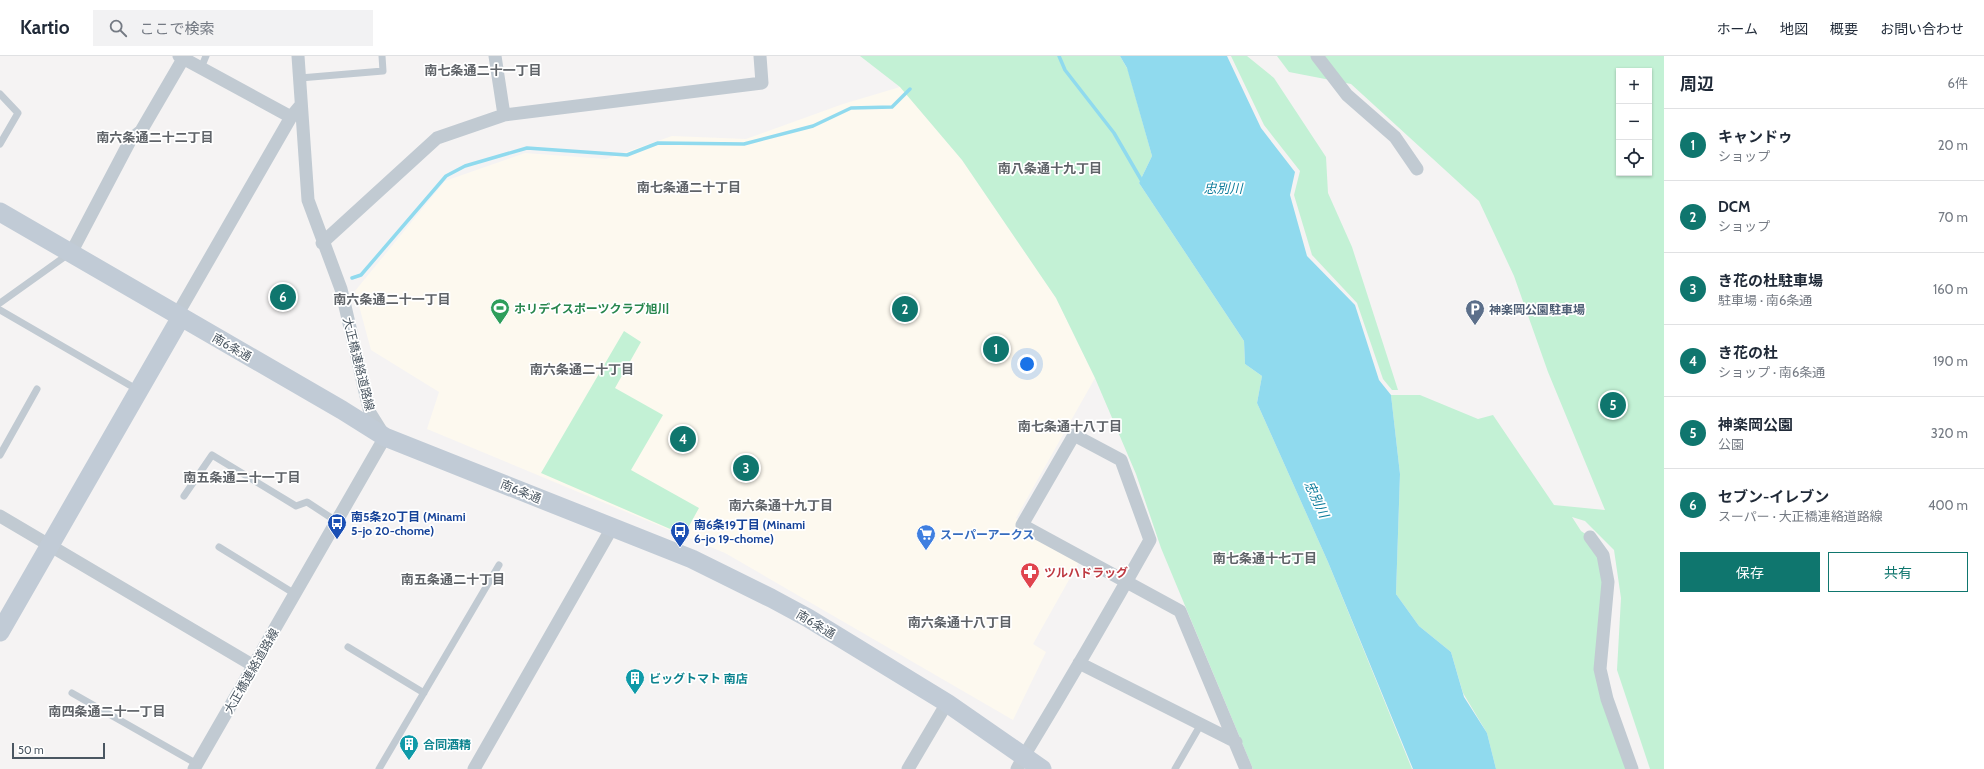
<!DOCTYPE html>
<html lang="ja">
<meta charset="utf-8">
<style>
:root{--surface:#fff;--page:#f2f2f3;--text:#1f2937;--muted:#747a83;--line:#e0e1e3;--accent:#0f766e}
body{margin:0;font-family:Cabin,"Noto Sans JP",sans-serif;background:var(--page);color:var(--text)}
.controls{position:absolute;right:12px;top:12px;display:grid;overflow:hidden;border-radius:0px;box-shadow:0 1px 3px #0004}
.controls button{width:36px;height:36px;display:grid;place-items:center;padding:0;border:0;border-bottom:1px solid var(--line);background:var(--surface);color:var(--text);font:20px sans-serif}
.scale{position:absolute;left:12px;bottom:10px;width:93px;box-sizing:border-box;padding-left:4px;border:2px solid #4a5661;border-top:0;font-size:11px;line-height:14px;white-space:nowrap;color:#4a5661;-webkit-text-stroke:3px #fff;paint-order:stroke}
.you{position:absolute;left:1027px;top:308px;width:14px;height:14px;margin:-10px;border:3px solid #fff;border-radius:50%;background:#1a73e8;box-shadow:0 0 0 6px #1a73e833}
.badge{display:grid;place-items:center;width:26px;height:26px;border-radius:50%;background:var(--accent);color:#fff;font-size:13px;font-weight:700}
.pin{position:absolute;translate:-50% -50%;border:2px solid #fff;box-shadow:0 1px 4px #0006}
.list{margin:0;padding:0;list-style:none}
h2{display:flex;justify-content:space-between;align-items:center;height:52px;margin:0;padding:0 16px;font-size:17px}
h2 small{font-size:13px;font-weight:400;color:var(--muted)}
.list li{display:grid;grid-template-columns:26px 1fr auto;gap:12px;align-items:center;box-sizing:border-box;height:72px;padding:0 16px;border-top:1px solid var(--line)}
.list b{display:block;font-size:15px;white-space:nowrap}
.list p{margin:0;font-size:13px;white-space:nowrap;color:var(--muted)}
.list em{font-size:13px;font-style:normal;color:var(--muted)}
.actions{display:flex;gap:8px;padding:12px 16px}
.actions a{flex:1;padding:9px 0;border:1px solid var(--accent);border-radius:0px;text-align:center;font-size:14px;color:var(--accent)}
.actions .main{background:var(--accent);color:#fff}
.icon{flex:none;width:22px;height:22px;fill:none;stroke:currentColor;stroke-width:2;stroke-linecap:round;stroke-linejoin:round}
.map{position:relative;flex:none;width:1664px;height:713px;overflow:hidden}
header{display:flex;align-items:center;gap:24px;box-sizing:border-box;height:56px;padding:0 20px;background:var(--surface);border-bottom:1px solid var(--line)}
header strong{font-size:19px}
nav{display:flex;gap:22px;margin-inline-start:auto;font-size:14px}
.search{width:280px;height:36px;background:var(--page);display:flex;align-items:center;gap:10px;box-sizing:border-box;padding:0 14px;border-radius:0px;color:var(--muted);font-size:15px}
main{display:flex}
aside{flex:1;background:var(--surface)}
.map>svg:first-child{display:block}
</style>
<header>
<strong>Kartio</strong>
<div class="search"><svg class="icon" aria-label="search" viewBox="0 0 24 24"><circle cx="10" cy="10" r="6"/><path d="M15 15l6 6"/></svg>ここで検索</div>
<nav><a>ホーム</a><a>地図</a><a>概要</a><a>お問い合わせ</a></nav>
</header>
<main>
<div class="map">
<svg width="1664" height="713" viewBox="0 0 1664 713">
<rect width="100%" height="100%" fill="#f5f3f3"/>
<path fill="#fdf9ef" d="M900,31l62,73 94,138 39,80 -79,140 68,35 -51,91 13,8 -33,68 -288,-167 -298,-124 12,-37 -68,-42 -16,-59 90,-110 80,-28 81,6 66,-23 74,3 97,-35z"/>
<path fill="#c3f1d5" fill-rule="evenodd" d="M860,0h260l8,14 24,86 -13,27 105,158 1,23 17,12 -5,27 71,159 84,207h-159l-92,-221 -25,-74 -41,-96 -39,-80 -94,-138 -62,-73z
M1231,0h16l27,22 52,79 2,36 24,54 46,143h-6l-9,-11 -26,-76 -45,-48 -18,-60 6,-24 -36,-46z
M1277,0h387v713h-14l-33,-99 4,-72 -7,-48 -29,-29 -13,-4 9,14 9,6 13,18 -3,114 32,100h-136l-9,-36 -24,-40 -12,-41 -32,-26 -23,-32 4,-120 -9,-79h29l58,24 15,-4 61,90 51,5 -57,-138 -34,-96 -35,-75 -128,-117 -62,-12zM1619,15h30v102h-30z
M624,275l17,11 -26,46 48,27 -32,55 68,38 -15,27 -143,-62z"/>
<path fill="#90daee" d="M1120,0h107l34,72 34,44 -5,23 17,61 48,49 24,75 12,15 9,79 -4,120 23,32 32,26 13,45 23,36 9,36h-83l-85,-207 -71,-159 5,-27 -17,-12 -1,-23 -105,-158 13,-27 -25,-88z"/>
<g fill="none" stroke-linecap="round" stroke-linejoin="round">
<path stroke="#90daee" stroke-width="3.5" d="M1059,0l6,14 49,63 29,50
M352,222l9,-3 85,-99 19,-10 62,-18 100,7 31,-12 86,1 69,-18 38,-18 41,-1 18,-18"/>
<path stroke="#c1cad2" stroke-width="7" d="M201,12l5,-12
M300,22l83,-7 -1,-15
M0,38l18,19 -18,31
M0,247l70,-50
M0,254l138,80
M0,399l37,-66
M184,440l28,-41 84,51 11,-4 29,19
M219,491l76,47
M348,591l76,46
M72,637l125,71
M379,713l120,-204
M1175,713l26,-45"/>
<path stroke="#c1cad2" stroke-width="13" d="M179,0l112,61
M495,0l9,59
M1317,0l30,39 48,42 22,32
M322,187l115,-105 67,-23 258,-32 -2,-27
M71,197l60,-114 10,-8 42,-72
M177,259l114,-198 10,-12
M0,460l254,150
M1590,481l13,18 5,27 -8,87 7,30 25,70
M1079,607l157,79
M194,713l191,-332 -15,-24 -29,-124 -33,-89 -10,-144
M474,713l139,-243
M908,713l39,-66
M1017,713l7,-13c43,-71 85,-143 126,-216l-29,-80 -47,-25 -52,90 158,86 66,158"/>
<path stroke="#c1cbd6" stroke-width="19" d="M0,156l342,198 43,27 307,122 79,39 37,20 139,85 95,66
M0,576l181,-315"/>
</g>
<defs>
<symbol id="stadium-pin" viewBox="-11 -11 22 30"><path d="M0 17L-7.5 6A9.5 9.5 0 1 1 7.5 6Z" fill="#2e9e5b" stroke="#fff"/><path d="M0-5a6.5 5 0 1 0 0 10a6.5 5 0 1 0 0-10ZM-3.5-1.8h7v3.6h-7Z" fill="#fff"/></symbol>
<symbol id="parking-pin" viewBox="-11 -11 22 30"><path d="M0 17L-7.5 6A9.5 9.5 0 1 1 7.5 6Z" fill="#5c6f8a" stroke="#fff"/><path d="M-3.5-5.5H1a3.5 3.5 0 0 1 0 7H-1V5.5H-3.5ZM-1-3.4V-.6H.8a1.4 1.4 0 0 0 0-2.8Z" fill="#fff"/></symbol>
<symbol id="bus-pin" viewBox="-11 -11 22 30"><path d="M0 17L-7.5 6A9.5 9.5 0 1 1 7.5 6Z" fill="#1a4fb4" stroke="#fff"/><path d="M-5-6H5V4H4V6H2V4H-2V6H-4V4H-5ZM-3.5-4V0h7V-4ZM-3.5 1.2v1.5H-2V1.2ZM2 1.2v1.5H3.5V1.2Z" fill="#fff"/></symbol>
<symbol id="supermarket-pin" viewBox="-11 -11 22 30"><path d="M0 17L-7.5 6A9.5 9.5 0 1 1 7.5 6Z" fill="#3f7fe0" stroke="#fff"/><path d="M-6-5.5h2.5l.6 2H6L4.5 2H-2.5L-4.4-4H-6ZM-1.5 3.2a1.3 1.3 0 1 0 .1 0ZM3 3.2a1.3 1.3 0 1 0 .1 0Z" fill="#fff"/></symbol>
<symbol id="pharmacy-pin" viewBox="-11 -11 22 30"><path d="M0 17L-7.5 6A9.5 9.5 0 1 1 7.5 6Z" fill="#e0444e" stroke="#fff"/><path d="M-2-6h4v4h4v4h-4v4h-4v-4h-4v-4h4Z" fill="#fff"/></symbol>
<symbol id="building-pin" viewBox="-11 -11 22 30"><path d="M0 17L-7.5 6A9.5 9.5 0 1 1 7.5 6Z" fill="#0f9aa8" stroke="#fff"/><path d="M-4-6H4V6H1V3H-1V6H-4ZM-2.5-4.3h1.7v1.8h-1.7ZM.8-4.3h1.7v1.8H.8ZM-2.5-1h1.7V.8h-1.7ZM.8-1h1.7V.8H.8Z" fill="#fff"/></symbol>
</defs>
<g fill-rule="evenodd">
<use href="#stadium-pin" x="489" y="241" width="22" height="30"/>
<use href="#parking-pin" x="1464" y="242" width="22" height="30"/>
<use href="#bus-pin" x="326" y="456" width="22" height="30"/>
<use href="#bus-pin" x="669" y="464" width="22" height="30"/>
<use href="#supermarket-pin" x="915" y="467" width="22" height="30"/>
<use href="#pharmacy-pin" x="1019" y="505" width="22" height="30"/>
<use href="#building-pin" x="624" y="611" width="22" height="30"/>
<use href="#building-pin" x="398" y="677" width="22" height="30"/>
</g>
<g text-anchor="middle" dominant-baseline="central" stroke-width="3.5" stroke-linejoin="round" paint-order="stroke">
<g font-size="12" font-weight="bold" fill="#27864d" stroke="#fff" text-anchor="start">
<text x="514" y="252">ホリデイスポーツクラブ旭川</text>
</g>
<g font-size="12" font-weight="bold" fill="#4e5e75" stroke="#fff" text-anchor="start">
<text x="1489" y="253">神楽岡公園駐車場</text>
</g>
<g font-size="12" fill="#4a5661" stroke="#fff">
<text transform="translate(232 291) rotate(30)">南6条通</text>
<text transform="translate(359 308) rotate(76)">大正橋連絡道路線</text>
<text transform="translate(521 435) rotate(22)">南6条通</text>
<text transform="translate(816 568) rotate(31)">南6条通</text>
<text transform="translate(251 615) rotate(-60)">大正橋連絡道路線</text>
</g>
<g font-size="12" font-weight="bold" fill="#164399" stroke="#fff" text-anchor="start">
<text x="351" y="460">南5条20丁目 (Minami<tspan x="351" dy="14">5-jo 20-chome)</tspan></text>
<text x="694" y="468">南6条19丁目 (Minami<tspan x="694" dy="14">6-jo 19-chome)</tspan></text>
</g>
<g font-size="12" font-weight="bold" fill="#366cbe" stroke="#fff" text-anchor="start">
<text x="940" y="478">スーパーアークス</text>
</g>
<g font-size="12" font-weight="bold" fill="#be3a42" stroke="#fff" text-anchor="start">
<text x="1044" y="516">ツルハドラッグ</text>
</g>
<g font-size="12" font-weight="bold" fill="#0d838f" stroke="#fff" text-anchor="start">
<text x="649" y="622">ビッグトマト 南店</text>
<text x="423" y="688">合同酒精</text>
</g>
<g font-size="13" font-weight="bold" fill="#5f6368" stroke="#fff">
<text x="483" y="14">南七条通二十一丁目</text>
<text x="155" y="81">南六条通二十二丁目</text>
<text x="1050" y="112">南八条通十九丁目</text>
<text x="689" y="131">南七条通二十丁目</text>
<text x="392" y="243">南六条通二十一丁目</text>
<text x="582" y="313">南六条通二十丁目</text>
<text x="1070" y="370">南七条通十八丁目</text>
<text x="242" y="421">南五条通二十一丁目</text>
<text x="781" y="449">南六条通十九丁目</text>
<text x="1265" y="502">南七条通十七丁目</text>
<text x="453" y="523">南五条通二十丁目</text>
<text x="960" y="566">南六条通十八丁目</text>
<text x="107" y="655">南四条通二十一丁目</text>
</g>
<g font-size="13" font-style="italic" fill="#0c7c9b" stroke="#fff">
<text x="1223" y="132">忠別川</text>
<text transform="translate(1317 443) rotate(65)">忠別川</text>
</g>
</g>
</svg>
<div class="controls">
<button>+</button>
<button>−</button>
<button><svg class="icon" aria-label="locate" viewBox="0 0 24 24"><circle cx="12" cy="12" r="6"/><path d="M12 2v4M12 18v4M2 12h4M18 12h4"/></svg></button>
</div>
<div class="scale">50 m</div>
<div class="you"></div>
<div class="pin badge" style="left:996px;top:293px">1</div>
<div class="pin badge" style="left:905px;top:253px">2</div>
<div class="pin badge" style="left:746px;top:412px">3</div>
<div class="pin badge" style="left:683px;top:383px">4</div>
<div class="pin badge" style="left:1613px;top:349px">5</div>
<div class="pin badge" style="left:283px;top:241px">6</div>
</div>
<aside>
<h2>周辺<small>6件</small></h2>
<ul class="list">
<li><span class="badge">1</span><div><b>キャンドゥ</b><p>ショップ</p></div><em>20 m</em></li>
<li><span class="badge">2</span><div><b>DCM</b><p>ショップ</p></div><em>70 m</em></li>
<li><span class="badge">3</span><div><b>き花の杜駐車場</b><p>駐車場 · 南6条通</p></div><em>160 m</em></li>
<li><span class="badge">4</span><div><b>き花の杜</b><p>ショップ · 南6条通</p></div><em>190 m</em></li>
<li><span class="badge">5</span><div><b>神楽岡公園</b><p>公園</p></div><em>320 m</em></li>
<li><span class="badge">6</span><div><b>セブン-イレブン</b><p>スーパー · 大正橋連絡道路線</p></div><em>400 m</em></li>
</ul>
<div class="actions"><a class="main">保存</a><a>共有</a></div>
</aside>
</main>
